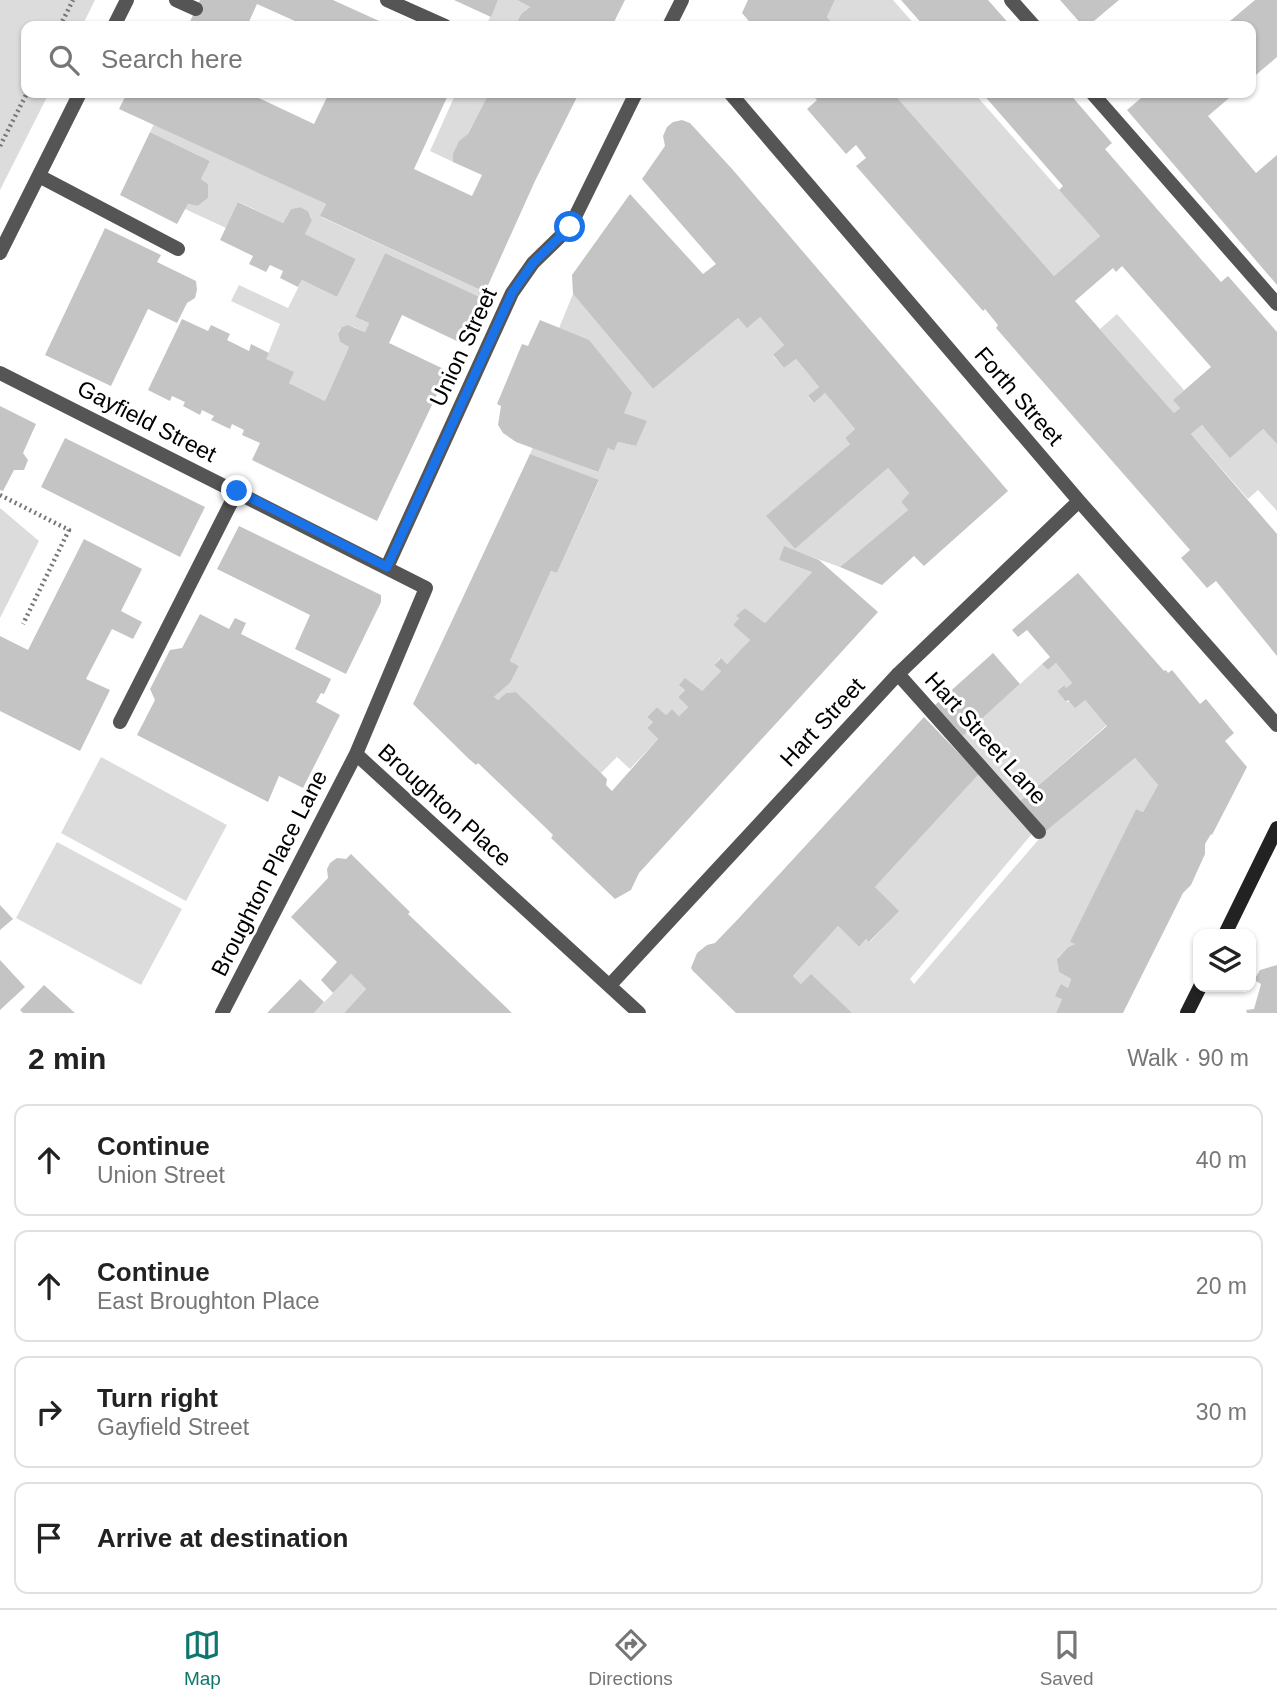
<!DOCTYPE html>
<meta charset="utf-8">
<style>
:root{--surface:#fff;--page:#f2f2f2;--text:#222;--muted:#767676;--line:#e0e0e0;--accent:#0f766e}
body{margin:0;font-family:Arial,sans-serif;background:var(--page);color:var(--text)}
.controls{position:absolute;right:21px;bottom:21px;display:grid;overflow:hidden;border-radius:14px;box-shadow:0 2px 5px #0004}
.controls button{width:63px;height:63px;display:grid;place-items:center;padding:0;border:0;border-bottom:2px solid var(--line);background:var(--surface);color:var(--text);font:35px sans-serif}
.stop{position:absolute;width:21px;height:21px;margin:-16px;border:5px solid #1a73e8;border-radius:50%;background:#fff}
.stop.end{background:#1a73e8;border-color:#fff;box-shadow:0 2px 7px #0008}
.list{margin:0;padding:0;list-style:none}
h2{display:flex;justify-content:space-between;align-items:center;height:91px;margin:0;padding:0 28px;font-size:30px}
h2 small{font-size:23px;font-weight:400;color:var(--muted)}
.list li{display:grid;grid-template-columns:46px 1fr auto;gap:21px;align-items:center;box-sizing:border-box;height:112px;margin:0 14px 14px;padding:0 14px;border:2px solid var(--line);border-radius:14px}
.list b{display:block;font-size:26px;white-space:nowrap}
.list p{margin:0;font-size:23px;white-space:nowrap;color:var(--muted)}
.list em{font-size:23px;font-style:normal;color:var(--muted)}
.icon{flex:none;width:38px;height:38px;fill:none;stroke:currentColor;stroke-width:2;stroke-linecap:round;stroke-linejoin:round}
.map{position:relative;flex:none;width:1277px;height:1013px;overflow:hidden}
.search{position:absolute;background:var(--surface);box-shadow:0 2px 5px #0004;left:21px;right:21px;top:21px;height:77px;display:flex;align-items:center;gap:18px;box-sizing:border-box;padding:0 24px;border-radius:14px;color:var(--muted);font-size:26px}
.sheet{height:595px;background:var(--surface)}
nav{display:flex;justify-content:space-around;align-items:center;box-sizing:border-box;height:98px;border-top:2px solid var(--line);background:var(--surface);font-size:19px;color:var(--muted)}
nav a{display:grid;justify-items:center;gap:4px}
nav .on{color:var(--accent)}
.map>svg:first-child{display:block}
</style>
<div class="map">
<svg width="1277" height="1013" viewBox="0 0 1277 1013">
<rect width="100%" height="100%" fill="#fff"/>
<path fill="#dcdcdc" d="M0,0h95l-13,26h-56v67h23l-49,97z
M498,0h19l13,7 -9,7 -6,12h-29z
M835,0h58l23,26h-80l-9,-9z
M456,93h33l-21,41 -11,11 -4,17 -23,-11z
M893,93h81l126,143 -46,40z
M154,124l172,80 -5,13 164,75 -3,6 -97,-45 -30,64 14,6 -4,9c-11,-5 -20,-11 -27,0l2,10 9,5 -24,54 -36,-18 -23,-24 14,-35 -49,-23 8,-16 49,23 14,-28 35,17 19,-38 -51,-25 7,-15 -4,-8 -8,-4 -9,2 -8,14 -44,-21 -13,26 -41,-19 3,-5 10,2 10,-8v-14l-7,-5 9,-18 -60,-29z
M573,294l80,95 85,-71 9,9 13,-10 24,28 -11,11 11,12 12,-9 23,28 -11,10 6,6 11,-10 30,36 -10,9 5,6 -83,73 28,32 93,-81 21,25 -8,9 7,8 -68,57 -56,-20 -5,13 33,12 -47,51 -20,-15 -8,8 2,2 -6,7 17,15 -23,24 -7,-6 -6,7 7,6 -19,20 -22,-6 5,5 -7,7 10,10 -9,9 -7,-7 -6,6 -9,-8 -10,10 6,5 -6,6 11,11 -28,30 -13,-12 -16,16 -85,-81 -10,1 -8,7 -4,-3 16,-14 9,-17 -9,-5 41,-90 6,2 42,-92 -69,-27 3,-7 64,25 11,-24 6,3 4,-9 18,4 10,-24 -22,-9 -65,-85z
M1117,314l67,76 -10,10 6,8 -6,5 -74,-84z
M1202,425l28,32 33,-28 14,15v67l-19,-21 -10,9 -57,-65z
M0,508l39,33 -39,77z
M1056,663l16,20 -6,5 -3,-3 -6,6 9,11 19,-2 22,25 -88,77 -56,-66 79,-72 6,6z
M101,757l126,68 -41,76 -125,-68z
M1135,758l23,27 -15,27 -7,-3 -65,133 4,2 -7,3 -10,10 1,15 12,7 -3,9 -7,-4 1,15 -6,14h-204l-51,-29 -8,-8 45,-50 21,21 7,-8 4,3 28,-31 -23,-24 104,-113 56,56 -125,149 4,5 131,-152z
M57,842l125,67 -41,76 -125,-67z
M351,974l15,15 -22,24h-30z"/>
<path fill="#c4c4c4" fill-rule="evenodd" d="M200,0h133l57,26h-84l-49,-22 -10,22h-59z
M454,0h44l-7,17z
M517,0h108l-13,26h-97l6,-12 9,-7z
M748,0h87l-8,17 9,9h-83l-11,-13z
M901,0h87l23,26h-87z
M1060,0h59l-31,26h-5z
M1255,0h22v57l-26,22v-53h-27z
M127,93h121l66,31 15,-31h120l-35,76 58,27 10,-21 -29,-13v-8l6,-13 9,-7 21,-41h90l-44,88 -50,111 -165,-76 6,-12 -207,-95z
M810,93h83l161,183 46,-40 -41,-46 4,-4 -81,-93h87l43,50 -7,6 52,60 64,73 7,-6 49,56v112l-14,-15 -33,29 -28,-33 -11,9 86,100v122l-61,-75 -9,7 -26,-30 9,-8 -194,-222 2,-3 -13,-16 -2,2 -127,-145 10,-8 -10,-13 -10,9 -39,-45 10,-9zM1122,266l89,101 -38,33 7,8 -6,5 -99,-112 38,-33 3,4z
M1147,93h88l-27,23 48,57 21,-18v130l-150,-175z
M682,120l8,3 43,47 275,321 -84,75 -10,-10 -32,29 -42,-18 68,-57 -7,-8 8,-9 -21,-25 -93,81 -29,-33 84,-72 -5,-6 10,-9 -30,-36 -11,10 -6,-7 11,-9 -23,-28 -12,9 -11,-13 11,-10 -24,-28 -13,11 -9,-10 -85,71 -80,-95 -1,-19 58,-81 73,80 13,-10 -74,-85 23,-33 -2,-10 4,-9 6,-5z
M150,132l60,29 -9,18 7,5v14l-10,8 -10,-2 -11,20 -57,-29z
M238,202l45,21 8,-14 9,-2 8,4 4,9 -7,14 51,25 -19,38 -35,-17 -4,7 -18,-9 3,-7 -13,-6 -4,7 -17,-8 4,-8 -33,-16z
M105,228l56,27 -4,7 39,19 1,9 -2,8 -8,5 -10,20 -29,-14 -37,77 -66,-31z
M385,253l97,45 -21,45 -59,-28 -13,28 59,28 -71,150 -125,-61 8,-17 -18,-8 2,-5 -12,-6 -2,5 -19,-9 3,-4 -12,-6 -2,5 -17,-9 2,-4 -13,-6 -2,5 -22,-11 34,-71 26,12 3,-6 19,9 -3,6 22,11 2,-7 18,9 -3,6 28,13 -5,11 36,18 24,-54 -9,-5 -2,-9 4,-6 6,-2 17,7 4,-9 -14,-6z
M540,320l49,20 43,53 -8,20 23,8 -11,25 -18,-4 -4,9 -6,-3 -10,24 -82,-30 -13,-9 -5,-8 3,-19 -4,-2 25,-60 6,2z
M0,406l36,18 -13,29 5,7 -4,10h-10l-11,21 -3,-1z
M65,438l140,69 -25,50 -139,-70z
M530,454l69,26 -42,93 -6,-2 -41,90 9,5 -9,17 -16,14 4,3 8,-7 10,-1 85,81 6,6 -1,6 6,6 46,-52 -11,-11 6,-6 -6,-5 10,-10 9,8 6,-6 7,7 9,-9 -10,-10 7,-7 -6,-5 6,-7 17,13 19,-20 -7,-6 7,-7 6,6 23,-24 -17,-15 6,-7 -3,-2 9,-8 20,15 47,-51 -33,-12 5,-14 35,14 59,52 -239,261 -8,17 -16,9 -64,-61 2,-3 -7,-7 -68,-65 -2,2 -7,-6 -56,-55z
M239,526l142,69v7l-35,72 -51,-25 15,-34 -93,-46z
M84,539l58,30 -21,42 21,11 -9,17 -21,-10 -26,50 24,11 -30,61 -80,-40v-75l28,14z
M1078,573l86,98 2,-1 2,3 4,-3 28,34 6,-5 28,34 -9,8 22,26 -35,68 -1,-1 -6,10v10l-14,31 -8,8 -60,120h-67l6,-14 -7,-3 6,-12 7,4 3,-9 -12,-7 -2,-13 11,-12 7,-3 -5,-2 66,-133 7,3 15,-27 -23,-27 -90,74 -26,-30 88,-76 -22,-26 -10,8 -7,-8 -2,2 -9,-11 7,-6 2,3 6,-5 -16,-20 -8,7 -6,-6 8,-7 -23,-27 -9,7 -6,-7z
M200,614l29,15 6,-11 11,5 -5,11 90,45 -7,15 -3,-1 -5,9 24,13 -37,73 -24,-12 -11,26 -131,-67 18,-35 -5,-11 20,-39 12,-2z
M993,653l27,31 -57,52 -28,-31z
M924,717l55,57 -104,113 24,24 -30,31 -3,-3 -7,8 -21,-21 -45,50 8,8 10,-10 41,39h-116l-43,-42 -2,-3 6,-15 10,-8 8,-2 24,-25z
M351,854l59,58 -2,2 104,99h-168l22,-24 -15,-15 -18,19 -12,-13 16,-18 -46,-45 37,-39 -1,-9 3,-6 7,-5 9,1z
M0,905l13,14 -13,11z
M0,960l25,27 -25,23z
M1277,965v48h-30l-1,-3 8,-1 7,-25 -7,-4 6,-10z
M300,979l24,23 -10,11h-47z
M44,985l31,28h-52l-3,-3z"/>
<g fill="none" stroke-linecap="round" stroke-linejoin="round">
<path stroke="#777" stroke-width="4.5" stroke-dasharray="2 3.5" stroke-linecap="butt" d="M60,26l13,-26
M0,146l27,-53
M0,495l69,35 -46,94"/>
<path stroke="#555" stroke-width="14" d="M176,0l20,9
M898,674l141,158"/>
<path stroke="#555" stroke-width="14" d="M387,0l58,26
M1011,0l23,26
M114,26l13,-26
M669,26l13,-26
M730,93l349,408 198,224
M1092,93l185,211
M39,176l139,73
M0,253l80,-160
M0,373l426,215 -70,166 -134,259
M387,567l125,-274 21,-30 37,-36 66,-134
M120,722l117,-231
M356,754l283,259
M610,985l288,-311 181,-173"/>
<path stroke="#222" stroke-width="14" d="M1225,934l52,-106
M1187,1013l13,-26"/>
</g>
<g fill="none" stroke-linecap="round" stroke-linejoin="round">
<path stroke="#1a73e8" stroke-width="9" d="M237,491l150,76 125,-274 21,-30 37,-36"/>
</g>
<g text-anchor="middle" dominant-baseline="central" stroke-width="6" stroke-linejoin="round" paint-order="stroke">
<g font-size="23" fill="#000" stroke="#fff">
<text transform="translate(463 347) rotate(-65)">Union Street</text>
<text transform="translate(1019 396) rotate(49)">Forth Street</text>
<text transform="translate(147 421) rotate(27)">Gayfield Street</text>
<text transform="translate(822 722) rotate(-47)">Hart Street</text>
<text transform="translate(986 738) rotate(48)">Hart Street Lane</text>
<text transform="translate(445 805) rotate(42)">Broughton Place</text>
<text transform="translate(269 873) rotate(-63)">Broughton Place Lane</text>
</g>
</g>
</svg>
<div class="controls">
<button><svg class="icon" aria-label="layers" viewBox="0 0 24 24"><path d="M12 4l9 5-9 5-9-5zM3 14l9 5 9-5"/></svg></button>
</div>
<div class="stop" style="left:570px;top:227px"></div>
<div class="stop end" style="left:237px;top:491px"></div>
<div class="search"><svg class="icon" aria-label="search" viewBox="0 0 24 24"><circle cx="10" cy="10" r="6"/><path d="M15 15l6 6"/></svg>Search here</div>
</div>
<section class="sheet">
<h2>2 min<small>Walk · 90 m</small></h2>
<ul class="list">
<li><svg class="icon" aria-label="ahead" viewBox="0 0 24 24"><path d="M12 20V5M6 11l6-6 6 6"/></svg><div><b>Continue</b><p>Union Street</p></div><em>40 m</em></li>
<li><svg class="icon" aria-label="ahead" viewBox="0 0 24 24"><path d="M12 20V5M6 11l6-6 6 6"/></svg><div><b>Continue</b><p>East Broughton Place</p></div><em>20 m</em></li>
<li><svg class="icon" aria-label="right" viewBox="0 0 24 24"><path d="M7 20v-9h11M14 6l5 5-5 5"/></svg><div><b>Turn right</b><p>Gayfield Street</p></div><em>30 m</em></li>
<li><svg class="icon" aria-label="arrive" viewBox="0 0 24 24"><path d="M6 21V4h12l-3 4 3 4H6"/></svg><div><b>Arrive at destination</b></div></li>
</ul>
</section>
<nav>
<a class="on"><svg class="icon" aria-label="map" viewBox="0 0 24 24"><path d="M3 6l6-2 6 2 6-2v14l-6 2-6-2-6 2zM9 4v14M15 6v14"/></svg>Map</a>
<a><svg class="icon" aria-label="directions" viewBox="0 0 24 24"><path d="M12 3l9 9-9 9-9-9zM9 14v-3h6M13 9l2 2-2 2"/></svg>Directions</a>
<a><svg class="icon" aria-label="saved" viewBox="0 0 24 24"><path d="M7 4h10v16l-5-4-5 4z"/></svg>Saved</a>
</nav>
